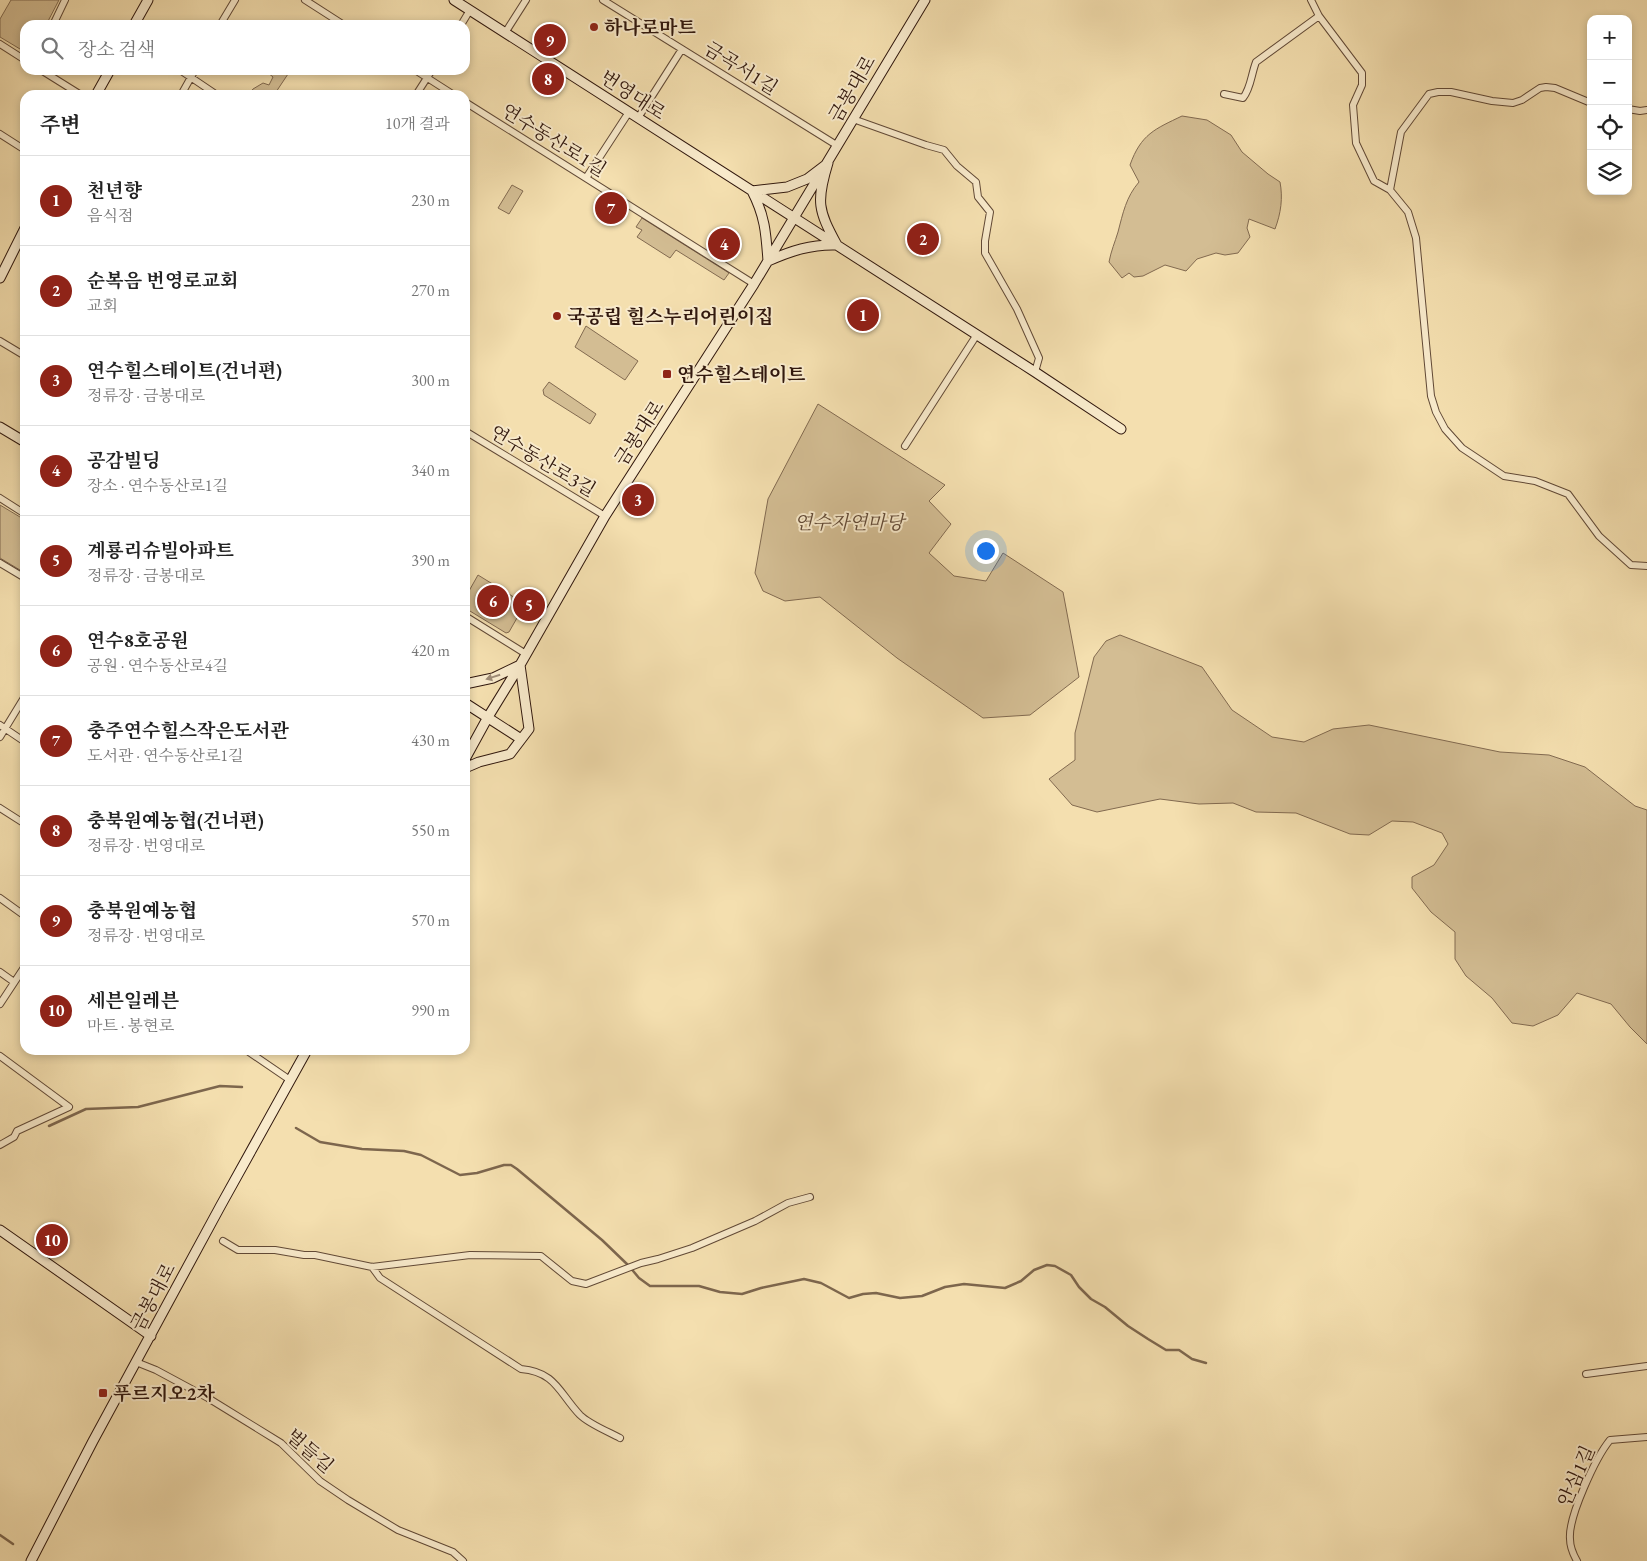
<!DOCTYPE html>
<html lang="ko">
<meta charset="utf-8">
<style>
:root{--surface:#fff;--page:#f2f2f2;--text:#222;--muted:#767676;--line:#e0e0e0;--accent:#8f2418}
body{margin:0;font-family:"EB Garamond","Noto Serif KR",serif;background:var(--page);color:var(--text)}
.controls{position:absolute;right:15px;top:15px;display:grid;overflow:hidden;border-radius:10px;box-shadow:0 2px 8px #0003}
.controls button{width:45px;height:45px;display:grid;place-items:center;padding:0;border:0;border-bottom:1px solid var(--line);background:var(--surface);color:var(--text);font:25px sans-serif}
.you{position:absolute;left:985px;top:550px;width:18px;height:18px;margin:-12px;border:4px solid #fff;border-radius:50%;background:#1a73e8;box-shadow:0 0 0 8px #1a73e833}
.badge{display:grid;place-items:center;width:32px;height:32px;border-radius:50%;background:var(--accent);color:#fff;font-size:16px;font-weight:700}
.pin{position:absolute;translate:-50% -50%;border:2px solid #fff;box-shadow:0 1px 5px #0006}
.list{margin:0;padding:0;list-style:none}
h2{display:flex;justify-content:space-between;align-items:center;height:65px;margin:0;padding:0 20px;font-size:21px}
h2 small{font-size:16px;font-weight:400;color:var(--muted)}
.list li{display:grid;grid-template-columns:32px 1fr auto;gap:15px;align-items:center;box-sizing:border-box;height:90px;padding:0 20px;border-top:1px solid var(--line)}
.list b{display:block;font-size:19px;white-space:nowrap}
.list p{margin:0;font-size:16px;white-space:nowrap;color:var(--muted)}
.list em{font-size:16px;font-style:normal;color:var(--muted)}
.icon{flex:none;width:28px;height:28px;fill:none;stroke:currentColor;stroke-width:2;stroke-linecap:round;stroke-linejoin:round}
.map{position:relative;flex:none;width:1647px;height:1561px;overflow:hidden}
.search{position:absolute;background:var(--surface);box-shadow:0 2px 8px #0003;left:20px;top:20px;width:450px;height:55px;display:flex;align-items:center;gap:12px;box-sizing:border-box;padding:0 18px;border-radius:15px;color:var(--muted);font-size:19px}
.panel{position:absolute;background:var(--surface);box-shadow:0 2px 8px #0003;left:20px;top:90px;width:450px;height:965px;border-radius:15px}
.map>svg:first-child{display:block}
</style>
<div class="map">
<svg width="1647" height="1561" viewBox="0 0 1647 1561">
<rect width="100%" height="100%" fill="#f4dfaf"/>
<filter id="stains"><feTurbulence type="fractalNoise" baseFrequency=".004" numOctaves="4"/><feColorMatrix values="0 0 0 0 .2 0 0 0 0 .09 0 0 0 0 .02 0 0 0 .5 -.17"/></filter>
<radialGradient id="worn" r=".72"><stop offset=".6" stop-color="#630" stop-opacity="0"/><stop offset="1" stop-color="#630" stop-opacity=".3"/></radialGradient>
<path fill="#d3bd93" stroke="#826a50" d="M11,0h48l-13,25h-21v27l-25,-15v-18z
M267,70h15l6,4 -14,21h-26l5,-6 10,-6 6,2 4,-8 -6,-5z
M1182,116l25,4 24,15 11,17 26,22 12,8c3,16 1,31 -5,47l-26,-10 -2,9 3,9 -12,16 -13,2 -9,-2 -19,6 -11,12 -21,-6 -22,11 -9,1 -5,-4 -7,5 -13,-16c2,-11 6,-20 9,-30 5,-19 8,-35 21,-50l-9,-17c11,-31 25,-36 52,-49z
M512,185l11,6 -14,23 -11,-6z
M642,218l87,55 -5,7 -48,-30 -6,8 -33,-21 5,-7 -6,-3z
M586,326l52,35 -13,19 -50,-33z
M549,382l47,32 -6,10 -46,-29 -1,-5z
M818,404l127,81 -16,16 22,23 -22,29 25,23 32,5 17,-28 60,39 16,85 -49,38 -47,3 -86,-60 -77,-61 -35,4 -22,-10 -8,-18 13,-74z
M0,505l25,15v53l-25,-15z
M478,575l47,29 -16,28 -3,1 -41,-25v-10z
M1120,635l82,32 30,43 40,27 32,5 29,-13 36,-4 131,27 49,3 36,12 50,39 12,4v234l-17,-17 -19,-23 -34,-11 -19,22 -25,11 -21,-3 -20,-25 -26,-22 -11,-17v-27l-24,-20 -19,-24v-11l22,-12 14,-21 -6,-11 -29,-11 -21,-1 -23,14 -19,-1 -54,-21 -40,-1 -23,-9 -34,1 -39,-5 -63,13 -25,-7 -23,-26 26,-19v-27l19,-76 12,-16z"/>
<g fill="none" stroke-linecap="round" stroke-linejoin="round">
<path stroke="#7d664d" stroke-width="2.5" d="M49,1126l37,-17 52,-2 82,-21 22,1
M296,1128l24,14 42,7 42,2 17,4 39,20 17,-2 27,-8h7l6,4 85,71 27,26 10,12 11,8h49l21,6 22,2 19,-6 43,-9 17,4 28,15 14,-4 13,-1 24,5 22,-2 23,-9 19,-3 41,4 16,-7 13,-11 13,-5 8,1 16,9 8,12 12,12 14,8 23,19 20,13 18,11h13l13,9 14,4
M0,1535l13,9"/>
<defs>
<path id="street" d="M305,0l39,25
M603,0l235,146
M1311,0l8,16 43,57v12l-9,20 3,38 18,38 16,9 18,22 8,26 15,158 5,16 9,17 17,19 42,28 31,5 33,13 31,42 32,29 16,1
M53,25l12,-25
M220,25l15,-25
M461,25l9,-15
M505,33l21,-33
M0,44l25,16
M41,70l40,25
M180,70l37,25
M415,70l39,25
M1224,94l19,4c8,-10 8,-23 13,-36l63,-46
M181,95l14,-25
M416,95l16,-25
M465,102l289,182
M1628,109l12,2 7,-1
M638,118l44,-69
M853,119l73,26 18,5 13,16 19,16 2,15 12,15 -5,29v12l32,56 22,49 -4,14
M0,134l25,16
M586,178l43,-66
M1390,190l11,-58 28,-38 9,-2h13l41,9 21,2 9,-3 18,-12 6,-1 9,1 36,15
M0,341l25,15
M465,431l140,85
M905,446l71,-110
M0,498l25,16
M0,563l25,15
M465,616l61,38
M0,725l25,17
M0,737l25,-41
M0,808l25,16
M0,898l25,18
M0,972l14,10
M0,1004l25,-38
M246,1050l44,30
M0,1056l69,51 -52,24 -3,6 -14,8
M223,1241l15,9h37l29,5h11l57,12 98,-12 71,1 31,25 14,3 55,-21 17,-4 34,-11 63,-27 33,-18 22,-6
M372,1267l8,11 141,91c35,3 38,24 59,46 9,9 29,17 40,23
M136,1362l20,8 52,28 73,45 39,38 28,19 50,30 55,22 10,9
M1586,1374l61,-8
M1577,1561c-4,-7 -7,-14 -7,-22 -2,-22 26,-82 40,-99l37,-3"/>
<path id="secondary" d="M454,0l581,372 86,57
M134,25l14,-25
M96,95l14,-25
M828,163c-12,39 -10,47 9,82 -26,-1 -46,6 -69,16 -2,-28 -3,-45 -16,-70l35,-4 20,-8z
M0,278l25,-50
M0,427l25,15
M465,684l28,-6 27,-13 9,64 -19,25 -31,8 -14,6
M465,703l56,36
M465,759l23,-42 32,-52 85,-149 149,-232 171,-284
M0,1230l151,106
M31,1561l62,-120 128,-236 86,-155"/>
</defs>
<use href="#street" stroke="#614936" stroke-width="8"/>
<use href="#secondary" stroke="#30170d" stroke-width="11"/>
<use href="#street" stroke="#f8eacb" stroke-width="6"/>
<use href="#secondary" stroke="#f8eacb" stroke-width="9"/>
</g>
<defs><path id="oneway-solid" d="M-6-.8H1V-3.2L6.5 0L1 3.2V.8H-6Z" transform="scale(1.25)"/></defs>
<use fill="#9e8b76" href="#oneway-solid" transform="translate(493 677) rotate(163)"/>
<g fill="#8f2418" stroke="#f8eacb" stroke-width="2">
<circle cx="594" cy="27" r="5"/>
<circle cx="557" cy="316" r="5"/>
<rect x="662" y="369" width="10" height="10" rx="2.5"/>
<rect x="98" y="1388" width="10" height="10" rx="2.5"/>
</g>
<g text-anchor="middle" dominant-baseline="central" stroke-width="4" stroke-linejoin="round" paint-order="stroke">
<g font-size="19" font-weight="bold" fill="#30170d" stroke="#f8eacb" text-anchor="start">
<text x="604" y="27">하나로마트</text>
<text x="567" y="316">국공립 힐스누리어린이집</text>
<text x="677" y="374">연수힐스테이트</text>
<text x="113" y="1393">푸르지오2차</text>
</g>
<g font-size="19" fill="#30170d" stroke="#f8eacb">
<text transform="translate(741 68) rotate(32)">금곡서1길</text>
<text transform="translate(852 89) rotate(-60)">금봉대로</text>
<text transform="translate(633 95) rotate(33)">번영대로</text>
<text transform="translate(554 140) rotate(32)">연수동산로1길</text>
<text transform="translate(639 433) rotate(-57)">금봉대로</text>
<text transform="translate(543 461) rotate(31)">연수동산로3길</text>
<text transform="translate(153 1297) rotate(-62)">금봉대로</text>
<text transform="translate(310 1451) rotate(41)">벌들길</text>
<text transform="translate(1576 1476) rotate(-66)">안심1길</text>
</g>
<g font-size="19" font-style="italic" fill="#614935" stroke="#f8eacb">
<text x="849" y="522">연수자연마당</text>
</g>
</g>
<rect width="100%" height="100%" filter="url(#stains)"/>
<rect width="100%" height="100%" fill="url(#worn)"/>
</svg>
<div class="controls">
<button>+</button>
<button>−</button>
<button><svg class="icon" aria-label="locate" viewBox="0 0 24 24"><circle cx="12" cy="12" r="6"/><path d="M12 2v4M12 18v4M2 12h4M18 12h4"/></svg></button>
<button><svg class="icon" aria-label="layers" viewBox="0 0 24 24"><path d="M12 4l9 5-9 5-9-5zM3 14l9 5 9-5"/></svg></button>
</div>
<div class="you"></div>
<div class="pin badge" style="left:863px;top:315px">1</div>
<div class="pin badge" style="left:923px;top:239px">2</div>
<div class="pin badge" style="left:638px;top:500px">3</div>
<div class="pin badge" style="left:724px;top:244px">4</div>
<div class="pin badge" style="left:529px;top:605px">5</div>
<div class="pin badge" style="left:493px;top:601px">6</div>
<div class="pin badge" style="left:611px;top:208px">7</div>
<div class="pin badge" style="left:548px;top:79px">8</div>
<div class="pin badge" style="left:550px;top:40px">9</div>
<div class="pin badge" style="left:52px;top:1240px">10</div>
<div class="search"><svg class="icon" aria-label="search" viewBox="0 0 24 24"><circle cx="10" cy="10" r="6"/><path d="M15 15l6 6"/></svg>장소 검색</div>
<section class="panel">
<h2>주변<small>10개 결과</small></h2>
<ul class="list">
<li><span class="badge">1</span><div><b>천년향</b><p>음식점</p></div><em>230 m</em></li>
<li><span class="badge">2</span><div><b>순복음 번영로교회</b><p>교회</p></div><em>270 m</em></li>
<li><span class="badge">3</span><div><b>연수힐스테이트(건너편)</b><p>정류장 · 금봉대로</p></div><em>300 m</em></li>
<li><span class="badge">4</span><div><b>공감빌딩</b><p>장소 · 연수동산로1길</p></div><em>340 m</em></li>
<li><span class="badge">5</span><div><b>계룡리슈빌아파트</b><p>정류장 · 금봉대로</p></div><em>390 m</em></li>
<li><span class="badge">6</span><div><b>연수8호공원</b><p>공원 · 연수동산로4길</p></div><em>420 m</em></li>
<li><span class="badge">7</span><div><b>충주연수힐스작은도서관</b><p>도서관 · 연수동산로1길</p></div><em>430 m</em></li>
<li><span class="badge">8</span><div><b>충북원예농협(건너편)</b><p>정류장 · 번영대로</p></div><em>550 m</em></li>
<li><span class="badge">9</span><div><b>충북원예농협</b><p>정류장 · 번영대로</p></div><em>570 m</em></li>
<li><span class="badge">10</span><div><b>세븐일레븐</b><p>마트 · 봉현로</p></div><em>990 m</em></li>
</ul>
</section>
</div>
